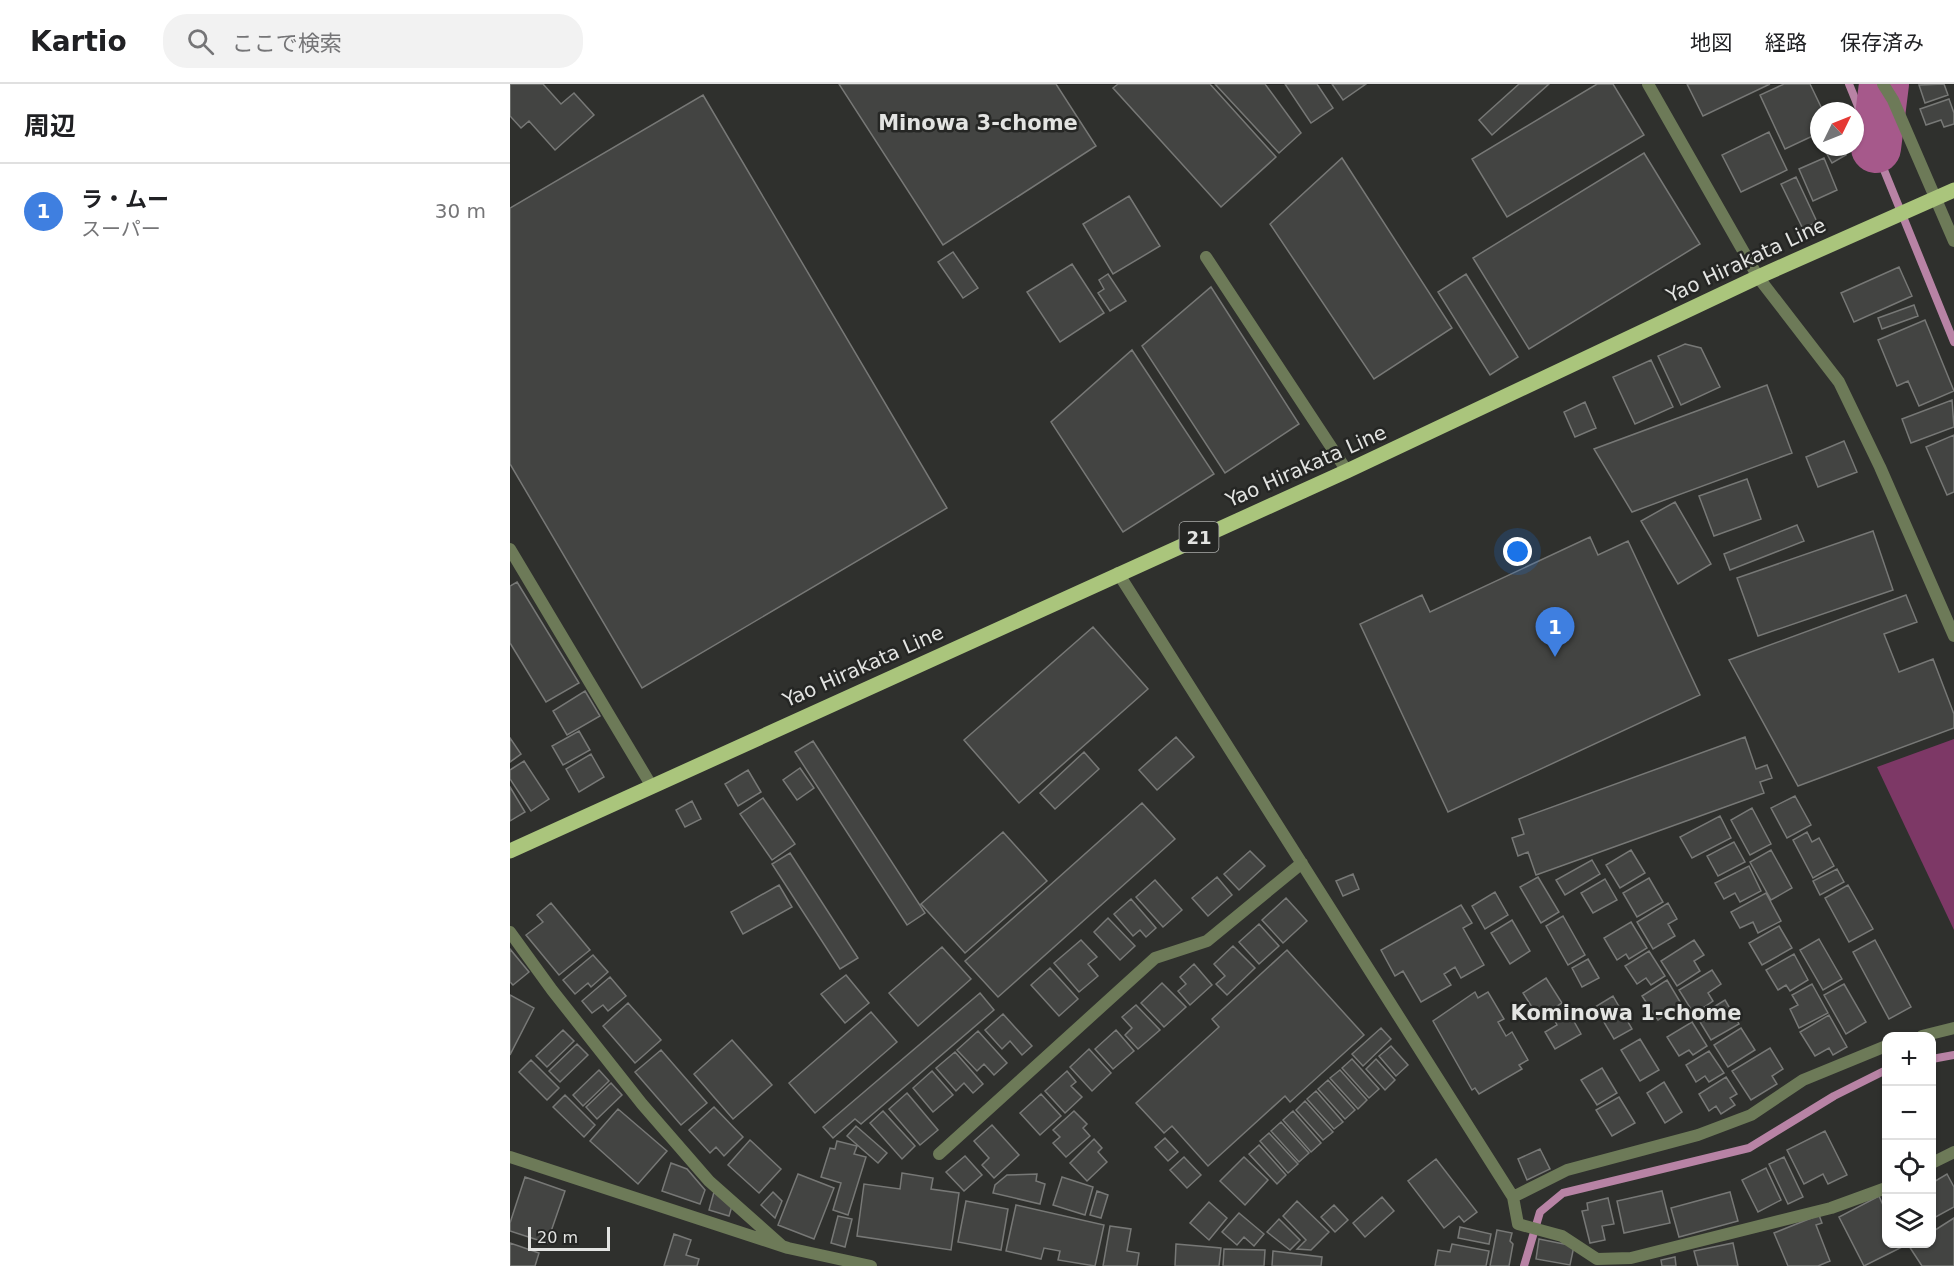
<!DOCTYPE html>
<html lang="ja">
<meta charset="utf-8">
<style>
:root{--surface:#fff;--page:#f2f2f2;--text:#202124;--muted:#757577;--line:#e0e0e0;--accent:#805372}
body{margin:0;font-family:"DejaVu Sans","Noto Sans JP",sans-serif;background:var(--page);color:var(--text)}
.controls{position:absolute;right:18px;bottom:18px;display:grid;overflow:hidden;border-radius:12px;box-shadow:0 2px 4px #0004}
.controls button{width:54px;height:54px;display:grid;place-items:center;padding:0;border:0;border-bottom:2px solid var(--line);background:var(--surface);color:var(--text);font:30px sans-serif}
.compass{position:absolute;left:1300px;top:18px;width:54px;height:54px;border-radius:50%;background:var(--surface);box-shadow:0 2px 4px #0004;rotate:47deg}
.scale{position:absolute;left:18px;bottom:15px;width:82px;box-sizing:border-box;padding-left:6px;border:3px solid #e3e4e2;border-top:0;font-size:16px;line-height:21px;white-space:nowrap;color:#e3e4e2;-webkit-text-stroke:4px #252624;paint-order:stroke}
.you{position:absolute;left:1008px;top:468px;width:21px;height:21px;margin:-15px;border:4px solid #fff;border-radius:50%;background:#1a73e8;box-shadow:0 0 0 9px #1a73e833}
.badge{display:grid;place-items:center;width:39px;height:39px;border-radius:50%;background:var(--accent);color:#fff;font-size:20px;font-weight:700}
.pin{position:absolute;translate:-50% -50px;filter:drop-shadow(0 2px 3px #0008)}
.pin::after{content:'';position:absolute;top:32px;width:21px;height:18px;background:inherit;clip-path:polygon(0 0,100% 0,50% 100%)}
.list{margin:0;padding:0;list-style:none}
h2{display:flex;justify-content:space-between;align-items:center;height:78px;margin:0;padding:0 24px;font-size:26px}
h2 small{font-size:20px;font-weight:400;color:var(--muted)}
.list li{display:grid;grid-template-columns:39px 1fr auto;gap:18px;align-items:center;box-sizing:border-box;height:96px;padding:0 24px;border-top:2px solid var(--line)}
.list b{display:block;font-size:22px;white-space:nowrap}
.list p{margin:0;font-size:20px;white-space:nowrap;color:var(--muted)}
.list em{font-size:20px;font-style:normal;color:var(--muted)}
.icon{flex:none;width:33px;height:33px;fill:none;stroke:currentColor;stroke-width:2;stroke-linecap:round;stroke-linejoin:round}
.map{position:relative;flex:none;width:1444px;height:1182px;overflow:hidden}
header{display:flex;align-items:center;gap:36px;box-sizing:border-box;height:84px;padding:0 30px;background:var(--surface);border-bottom:2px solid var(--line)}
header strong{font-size:28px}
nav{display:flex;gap:33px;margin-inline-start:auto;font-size:21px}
.search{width:420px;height:54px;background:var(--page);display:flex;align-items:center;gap:15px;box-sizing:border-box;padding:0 21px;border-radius:24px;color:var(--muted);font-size:22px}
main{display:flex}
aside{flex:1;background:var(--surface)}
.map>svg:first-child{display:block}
</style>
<header>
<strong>Kartio</strong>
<div class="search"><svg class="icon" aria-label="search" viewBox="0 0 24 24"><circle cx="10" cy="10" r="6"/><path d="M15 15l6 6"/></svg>ここで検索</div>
<nav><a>地図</a><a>経路</a><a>保存済み</a></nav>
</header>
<main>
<aside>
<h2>周辺<small></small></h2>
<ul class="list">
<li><span class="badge" style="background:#3f7fe0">1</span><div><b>ラ・ムー</b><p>スーパー</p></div><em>30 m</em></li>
</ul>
</aside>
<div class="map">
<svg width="1444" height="1182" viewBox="0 0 1444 1182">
<rect width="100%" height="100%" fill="#2f302d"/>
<path fill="#7d3866" d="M1444,655v191l-77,-163z"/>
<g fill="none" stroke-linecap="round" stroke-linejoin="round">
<path stroke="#b883a5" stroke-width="8" d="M1339,0l105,258
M1422,975l22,-4
M1014,1182l16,-54 23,-19 186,-45 85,-52 52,-26"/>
<path stroke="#a6598b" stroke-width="50" d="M1366,64l8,-64"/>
</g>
<path fill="#434442" stroke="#777876" stroke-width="1.5" d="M0,0h33l18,20 13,-11 20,22 -39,35 -26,-29 -8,7 -11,-12z
M329,0h217l40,62 -153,99z
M608,0h92l66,73 -55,50 -108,-119z
M705,0h50l36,49 -22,20z
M775,0h32l16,24 -22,15z
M822,0h34l-23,16z
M1009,0h30l-57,51 -13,-15z
M1087,0h16l31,51 -137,82 -35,-58z
M1177,0h83l-67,32z
M1274,0h26l13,27h-4v22l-34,16 -25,-54z
M1434,0l4,11 -23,8 -6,-18z
M193,11l244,413 -305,180 -132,-224v-256z
M1439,15l5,14v11l-10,3 -3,-7 -15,5 -6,-16z
M1259,48l18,38 -46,22 -19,-37z
M1313,63h19l4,8 -14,8z
M1134,69l56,91 -171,105 -56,-91z
M832,74l110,170 -78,51 -104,-155z
M1314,74l13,32 -24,11 -14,-32z
M1286,93l21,45 -14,7 -22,-45z
M619,112l31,50 -47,28 -30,-50z
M443,168l25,36 -15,10 -25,-36z
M562,180l32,49 -44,29 -33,-50z
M1389,183l13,29 -58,26 -13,-29z
M598,190l18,27 -16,10 -12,-18 6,-4 -5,-9z
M956,190l52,83 -28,18 -52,-83z
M701,203l88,137 -74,49 -83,-127z
M1404,221l4,11 -36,13 -4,-11z
M1415,236l29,71 -35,15 -11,-25 -11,5 -19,-46z
M1175,260l16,4 19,39 -39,18 -23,-49z
M622,266l82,124 -91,58 -72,-110z
M1141,276l22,47 -38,17 -22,-47z
M1257,301l25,68 -160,59 -38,-63z
M1442,316l2,27 -43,16 -9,-24z
M1075,318l11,26 -21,9 -11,-25z
M1444,351v57l-7,3 -21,-48z
M1334,357l13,31 -39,15 -12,-30z
M1237,395l14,40 -47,17 -15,-40z
M1165,418l36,62 -33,20 -37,-63z
M1287,441l7,16 -74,29 -6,-16z
M1363,447l20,59 -135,46 -21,-58z
M1080,453l8,18 30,-14 72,154 -252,117 -88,-188 62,-29 8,17z
M7,498l62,101 -33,19 -36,-59v-57z
M1396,511l11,27 -33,12 15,38 34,-13 21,55v14l-156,58 -69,-126z
M583,543l55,62 -129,114 -55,-63z
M75,607l15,25 -33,19 -14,-24z
M69,647l11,19 -27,15 -11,-19z
M666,653l18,20 -37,33 -18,-20z
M1235,653l11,32 11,-4 5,13 -12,4 4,11 -228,82 -8,-23 -10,4 -6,-18 12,-4 -5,-15z
M0,654l11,16 -11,8z
M303,657l112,172 -18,12 -112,-173z
M574,668l15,17 -44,40 -15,-16z
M81,670l13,23 -25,15 -13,-23z
M14,677l25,38 -18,12 -21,-32v-9z
M290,684l14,20 -17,12 -14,-20z
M238,686l13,22 -23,14 -13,-22z
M0,703l15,25 -15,9z
M1285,712l16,29 -24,13 -16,-30z
M253,714l32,46 -23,16 -32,-46z
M182,717l9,18 -16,8 -9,-17z
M632,719l33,36 -177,158 -33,-36z
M1242,724l19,36 -21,11 -19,-35z
M1210,732l11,22 -39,20 -12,-21z
M493,748l44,49 -82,72 -44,-49z
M1297,748l5,10 7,-4 15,28 -21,12 -20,-38z
M1224,758l11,20 -27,14 -11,-20z
M1121,766l14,23 -25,15 -14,-23z
M1261,766l21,38 -21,12 -21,-38z
M740,767l15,15 -26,24 -15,-16z
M280,769l68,105 -18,11 -68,-105z
M1082,776l8,14 -35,21 -9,-15z
M1239,782l12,25 -21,11 -5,-9 -11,6 -9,-16z
M1327,785l7,13 -24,13 -7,-14z
M843,790l6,15 -16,7 -7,-15z
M707,793l15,18 -24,21 -16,-18z
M1028,793l21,35 -18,11 -21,-36z
M1139,794l14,24 -26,15 -14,-24z
M1095,795l12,21 -24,13 -12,-20z
M645,796l27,30 -19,17 -27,-30z
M269,801l13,22 -49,27 -12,-22z
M1338,801l25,44 -24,13 -24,-44z
M985,808l13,23 -23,14 -13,-23z
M1256,809l15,28 -23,12 -5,-11 -13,6 -9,-16z
M776,814l21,23 -24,22 -21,-23z
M621,815l25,29 -10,9 -6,-7 -7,6 -19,-22z
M41,819l39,47 -31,25 -33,-40 17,-13 -6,-7z
M1158,819l9,16 -9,5 7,12 -22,13 -16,-27z
M951,821l11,18 -9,5 21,37 -23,13 -6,-11 -11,7 7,11 -30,17 -18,-31 -8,5 -14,-26z
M1053,832l22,39 -17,10 -22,-39z
M598,834l27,28 -15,14 -26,-28z
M1002,836l18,31 -20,13 -19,-31z
M1121,838l16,26 -18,11 -3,-5 -9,6 -13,-22z
M749,840l20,22 -20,18 -20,-22z
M1269,842l13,22 -30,17 -13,-22z
M1309,855l23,40 -19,11 -23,-40z
M571,856l16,17 -9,7 10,12 -19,16 -25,-29z
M1184,856l10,15 -10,6 6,10 -23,15 -16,-25z
M1365,856l36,67 -22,12 -36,-67z
M723,862l22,22 -28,27 -11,-11 9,-8 -11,-12z
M432,863l29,32 -53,47 -29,-33z
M0,865l19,23 -16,13 -3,-3z
M777,866l77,85 -74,67 -5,-6 -77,70 -36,-40 -8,7 -28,-30 83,-76 -7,-8z
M1139,867l16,25 -14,9 -5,-7 -9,6 -12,-18z
M1284,870l14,26 -18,11 -4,-6 -8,5 -12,-20z
M83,871l15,17 -17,15 -3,-4 -13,11 -12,-14z
M1078,875l11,19 -17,9 -10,-19z
M684,880l18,21 -22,20 -12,-14 8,-7 -6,-7z
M540,884l28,31 -19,17 -28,-31z
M1202,886l9,14 -13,9 5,8 -19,13 -15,-24z
M336,891l23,28 -24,20 -24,-29z
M100,893l16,19 -18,15 -5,-6 -11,8 -10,-12z
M1036,894l16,25 -23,15 -16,-25z
M1157,896l15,25 -24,15 -16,-24z
M652,899l24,24 -22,20 -23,-24z
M1302,900l16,29 -29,15 -9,-19 8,-4 -6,-10z
M1334,900l22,38 -20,12 -22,-39z
M965,908l3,6 10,-6 16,27 -6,3 8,14 6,-4 16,28 -9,5 3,4 -43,25 -4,-6 -3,2 -39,-69z
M470,909l14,17 -133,114 -6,-5 -22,19 -10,-11z
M0,911l24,13 -24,47z
M1103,912l19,33 -18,10 -19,-32z
M1215,916l14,24 -28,16 -14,-23z
M118,919l33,37 -26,23 -32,-37z
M626,921l24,25 -22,19 -13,-14 7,-7 -10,-11z
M1057,925l14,25 -26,15 -10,-17 12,-7 -4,-8z
M361,928l26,30 -82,71 -26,-30z
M493,930l29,32 -10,9 -12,-14 -8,8 -17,-19z
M1319,931l18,32 -14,8 -4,-7 -14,8 -15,-24z
M1182,938l15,24 -14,9 -4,-5 -10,6 -12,-19z
M871,944l10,11 -28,27 -11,-12z
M1231,944l14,22 -27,17 -14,-22z
M53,946l11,11 -27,26 -11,-11z
M606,946l18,21 -21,18 -18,-20z
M468,947l29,32 -13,12 -10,-11 -7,7 -20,-21z
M1130,955l19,31 -19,11 -19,-31z
M222,956l40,45 -39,34 -39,-45z
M67,960l11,11 -28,27 -11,-11z
M881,962l17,19 -12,11 -17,-20z
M1260,964l13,21 -11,7 5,8 -26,16 -19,-29z
M579,965l22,24 -19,18 -22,-24z
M151,966l46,53 -26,22 -46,-53z
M1199,967l15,22 -15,9 -4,-6 -9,6 -10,-17z
M445,968l28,32 -10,9 -9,-10 -8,8 -20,-23z
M842,975l27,30 -10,9 -27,-30z
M866,975l19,21 -10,10 -19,-21z
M21,976l28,28 -12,12 -28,-28z
M1092,984l15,25 -20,12 -16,-25z
M89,986l10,11 -26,25 -10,-11z
M830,986l27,30 -9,9 -28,-31z
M422,987l21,24 -20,17 -20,-24z
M557,987l9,11 -5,4 11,11 -17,16 -20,-22z
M1216,993l11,17 -7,4 5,7 -14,9 -5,-8 -7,5 -10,-17z
M818,996l27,30 -10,9 -27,-30z
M1154,998l18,30 -17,11 -18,-30z
M101,999l11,12 -25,24 -11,-12z
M806,1007l27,31 -9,7 -27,-30z
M397,1009l31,37 -18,15 -31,-36z
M531,1010l20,22 -21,19 -20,-22z
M55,1011l30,30 -11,12 -31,-30z
M1109,1013l16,26 -23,13 -16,-26z
M795,1017l28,31 -10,8 -27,-30z
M204,1023l29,30 -19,19 -8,-9 -6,6 -21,-23z
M108,1025l49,42 -29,33 -48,-43z
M373,1027l32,35 -13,13 -32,-36z
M564,1027l13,13 -4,4 7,8 -24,21 -13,-14 7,-6 -7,-7z
M783,1027l28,32 -10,9 -28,-32z
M771,1038l28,31 -10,9 -28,-31z
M482,1041l27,30 -25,23 -12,-13 7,-7 -15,-17z
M346,1042l31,27 -9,10 -31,-27z
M1315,1047l22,44 -19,9 -5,-10 -19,10 -17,-34z
M759,1049l29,31 -10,9 -28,-32z
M655,1054l13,14 -10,9 -13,-14z
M584,1055l8,9 -4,4 9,10 -20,19 -17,-18z
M240,1056l31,29 -22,24 -31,-28z
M327,1057l20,5 -3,8 12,3 -18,58 -15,-5 8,-27 -20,-6 9,-29 5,1z
M749,1061l27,30 -9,9 -28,-30z
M1030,1065l10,20 -23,11 -9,-21z
M455,1072l17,19 -18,16 -18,-19z
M674,1073l17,18 -14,13 -17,-18z
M734,1073l24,23 -23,25 -25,-24z
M1274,1073l19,40 -15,7 -19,-40z
M926,1075l41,53 -13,10 -5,-6 -15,12 -36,-47z
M161,1079l16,6 18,21 -5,14 -38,-13z
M1256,1084l15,32 -23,12 -16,-32z
M392,1089l31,5 -2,11 28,4 -8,57 -94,-14 7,-52 36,5z
M288,1090l36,14 -20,51 -36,-14z
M527,1090l-1,7 9,3 -5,20 -47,-11 2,-8 12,-10z
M1437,1090l7,13v20l-22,12v-36z
M15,1093l40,14 -18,52 -37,-12v-8z
M552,1093l31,10 -8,28 -32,-10z
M587,1107l11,4 -7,23 -11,-3z
M1152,1107l8,32 -46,10 -7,-32z
M204,1108l18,14 -3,10 -20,-6z
M263,1108l9,9 -7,17 -14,-13z
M1220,1108l8,29 -59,16 -8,-29z
M1369,1112l7,16v32h16l2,2 -40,20 -25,-49z
M872,1113l12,14 -29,26 -12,-14z
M1098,1114l6,26 -12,2 3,14 -15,3 -8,-32 6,-1 -1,-7z
M456,1117l42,8 -7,41 -43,-8z
M787,1117l32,31 -18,18 -14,-1 9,-9 -23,-24z
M699,1118l18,16 -18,22 -19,-17z
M506,1121l88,20 -9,41 -37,-6 2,-9 -16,-3 -3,11 -35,-8z
M824,1121l14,15 -13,12 -14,-15z
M729,1129l25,21 -10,12 -10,-9 -7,8 -15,-13z
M1309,1131l3,8 -6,2 14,36 -12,5h-30l-14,-33z
M328,1132l14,3 -7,28 -14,-4z
M1444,1134v48h-32l-13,-20 5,-2h18v-12z
M769,1135l21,21 -10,10 -23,-18z
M600,1142l21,3 -4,22 12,2 -2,13h-34z
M950,1143l31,7 -2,10 -31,-6z
M987,1146l15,3 -2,8 3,3 -4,22h-19z
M164,1150l17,6 -5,15 13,4 -2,7h-33z
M1029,1155l35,7 -4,19 -34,-6z
M0,1159l29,10 -4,13h-25z
M1223,1159l5,23h-40l-4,-15z
M666,1160l45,4 -2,18h-44z
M942,1160l37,7 -3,15h-51l3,-16 12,2z
M714,1165l41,1 -1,16h-41z
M763,1167l49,6 -1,9h-49z
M1165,1173l1,9h-14l-1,-6z"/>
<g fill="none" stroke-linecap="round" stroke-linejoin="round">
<path stroke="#6d7a58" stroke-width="12" d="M1373,0l10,16 61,141
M696,173l141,214
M1248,193l81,105 41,85 74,169
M0,465l141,236
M608,489l395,624 54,-27 131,-35 53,-20 52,-35 83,-34
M0,848l42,58 90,114 67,77 72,64
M1412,952l32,-8
M429,1070l216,-196 52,-17 95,-78
M0,1073l278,91 83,18
M1422,1079l22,-11
M1003,1113l5,27 44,12 35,23 34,-1 200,-50 55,-20"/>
<path stroke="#6d7a58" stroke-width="12" d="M1138,0l110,193"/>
<path stroke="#aac57c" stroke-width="15" d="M0,767l837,-380 411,-194 196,-87"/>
</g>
<g text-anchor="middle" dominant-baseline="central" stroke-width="5" stroke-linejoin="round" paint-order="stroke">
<rect fill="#252624" stroke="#aaaba9" stroke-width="1.5" x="669.5" y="438" width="39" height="30" rx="4.5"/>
<g font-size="18" font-weight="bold" fill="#e3e4e2">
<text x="689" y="453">21</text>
</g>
<g font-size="20" fill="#e3e4e2" stroke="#252624">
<text transform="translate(1236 176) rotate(-25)">Yao Hirakata Line</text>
<text transform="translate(796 382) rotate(-24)">Yao Hirakata Line</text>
<text transform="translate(353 582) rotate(-24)">Yao Hirakata Line</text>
</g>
<g font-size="21" font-weight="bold" fill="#e3e4e2" stroke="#252624">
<text x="468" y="39">Minowa 3-chome</text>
<text x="1116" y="929">Kominowa 1-chome</text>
</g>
</g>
</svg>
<div class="controls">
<button>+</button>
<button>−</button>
<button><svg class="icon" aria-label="locate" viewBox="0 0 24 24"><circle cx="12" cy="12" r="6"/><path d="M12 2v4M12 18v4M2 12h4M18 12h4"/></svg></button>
<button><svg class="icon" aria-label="layers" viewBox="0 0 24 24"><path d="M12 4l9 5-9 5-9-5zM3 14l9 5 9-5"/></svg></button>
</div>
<svg class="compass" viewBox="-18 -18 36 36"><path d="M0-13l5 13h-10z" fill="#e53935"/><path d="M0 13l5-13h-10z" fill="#757577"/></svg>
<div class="scale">20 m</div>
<div class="you"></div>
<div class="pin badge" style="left:1045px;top:573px;background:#3f7fe0">1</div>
</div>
</main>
